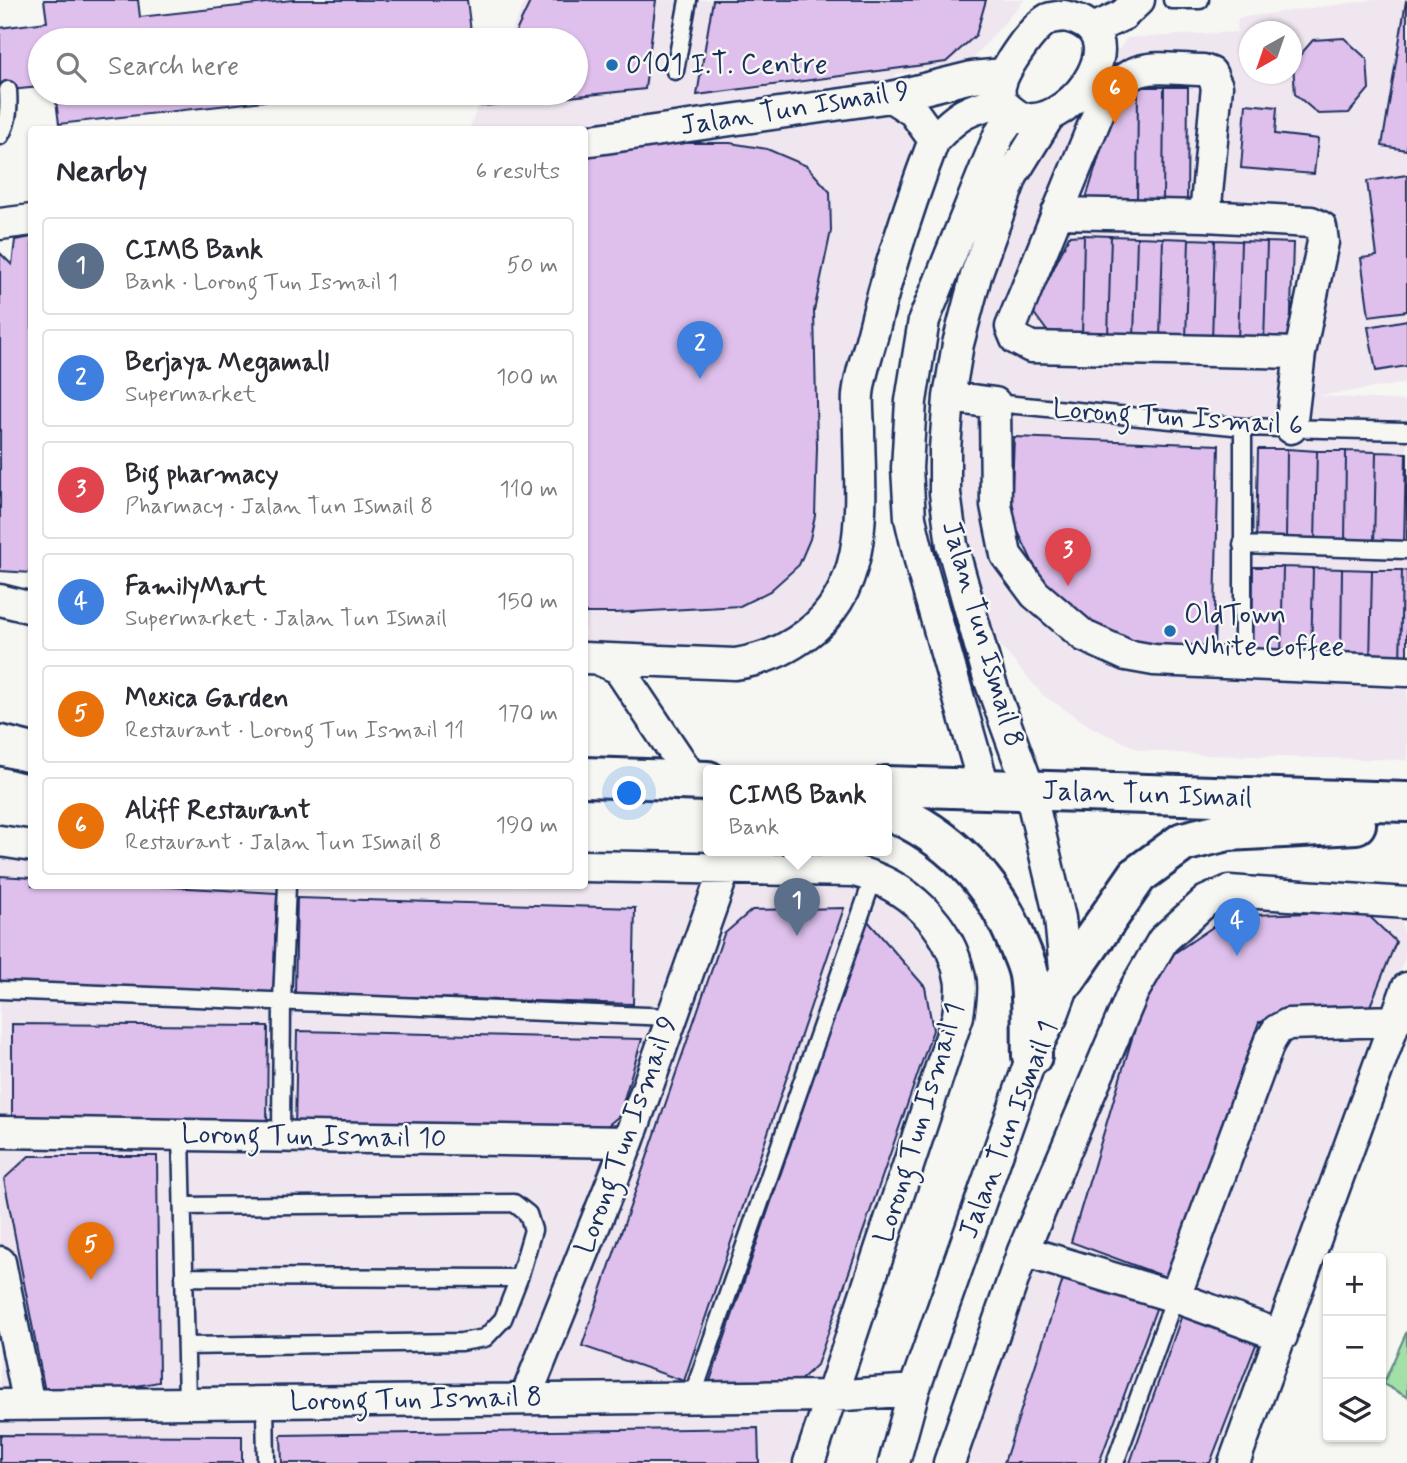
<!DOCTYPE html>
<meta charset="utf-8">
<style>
:root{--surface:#fff;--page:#f7f7f7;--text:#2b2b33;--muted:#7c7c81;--line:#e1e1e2;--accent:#2563eb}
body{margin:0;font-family:Mynerve,sans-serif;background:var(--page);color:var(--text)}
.controls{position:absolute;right:21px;bottom:21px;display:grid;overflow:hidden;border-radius:7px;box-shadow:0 2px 5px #0004}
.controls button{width:63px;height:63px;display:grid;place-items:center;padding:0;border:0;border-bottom:2px solid var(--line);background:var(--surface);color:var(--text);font:35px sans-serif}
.compass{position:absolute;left:1239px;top:21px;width:63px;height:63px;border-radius:50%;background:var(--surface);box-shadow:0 2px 5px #0004;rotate:220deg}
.you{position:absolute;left:630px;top:794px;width:24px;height:24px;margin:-18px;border:5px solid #fff;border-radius:50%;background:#1a73e8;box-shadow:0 0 0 10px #1a73e833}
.badge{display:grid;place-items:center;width:46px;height:46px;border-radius:50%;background:var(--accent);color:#fff;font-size:23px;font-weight:700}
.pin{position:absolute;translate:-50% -58px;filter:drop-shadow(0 2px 4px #0008)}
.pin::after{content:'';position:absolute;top:37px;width:24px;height:21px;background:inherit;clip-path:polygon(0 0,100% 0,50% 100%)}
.popup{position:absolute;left:703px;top:765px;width:189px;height:91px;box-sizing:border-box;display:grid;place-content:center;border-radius:7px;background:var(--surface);filter:drop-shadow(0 2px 5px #0005);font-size:23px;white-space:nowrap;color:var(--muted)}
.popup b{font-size:26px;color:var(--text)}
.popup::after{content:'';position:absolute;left:50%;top:100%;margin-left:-14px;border:14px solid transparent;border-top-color:var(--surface)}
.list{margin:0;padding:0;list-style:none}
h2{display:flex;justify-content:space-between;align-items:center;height:91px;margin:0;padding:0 28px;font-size:30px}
h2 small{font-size:23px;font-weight:400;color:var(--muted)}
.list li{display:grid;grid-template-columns:46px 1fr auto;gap:21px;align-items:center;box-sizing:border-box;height:98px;margin:0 14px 14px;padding:0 14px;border:2px solid var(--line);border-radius:7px}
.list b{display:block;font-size:26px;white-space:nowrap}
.list p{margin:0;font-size:23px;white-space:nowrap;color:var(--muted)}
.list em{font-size:23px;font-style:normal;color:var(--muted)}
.icon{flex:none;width:38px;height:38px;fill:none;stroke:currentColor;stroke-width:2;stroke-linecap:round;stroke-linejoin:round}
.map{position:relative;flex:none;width:1407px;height:1463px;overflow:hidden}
.search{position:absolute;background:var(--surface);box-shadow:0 2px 5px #0004;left:28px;top:28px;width:560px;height:77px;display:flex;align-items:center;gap:18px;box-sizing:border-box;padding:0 24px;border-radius:38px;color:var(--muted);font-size:26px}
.panel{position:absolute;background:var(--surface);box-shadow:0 2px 5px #0004;left:28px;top:126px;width:560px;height:763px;border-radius:7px}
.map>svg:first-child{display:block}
</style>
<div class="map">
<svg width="1407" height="1463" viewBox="0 0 1407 1463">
<rect width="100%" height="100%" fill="#f6f6f2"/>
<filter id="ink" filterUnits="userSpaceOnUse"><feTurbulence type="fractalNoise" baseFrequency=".0143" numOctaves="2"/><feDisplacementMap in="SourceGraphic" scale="14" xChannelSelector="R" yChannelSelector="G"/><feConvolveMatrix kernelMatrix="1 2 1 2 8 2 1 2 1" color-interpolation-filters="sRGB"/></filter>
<g filter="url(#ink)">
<path fill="#efe6f0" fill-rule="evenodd" d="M526,0h498l-53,61 -76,13v42l17,18 5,14 -45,121 -17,122 -11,192 -70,66 -189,-1 -1,-518h-115l14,-37h93v-53h-69z
M1372,0h35v383l-89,13 89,5v359l-200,-5 -67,-5 -47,-22 -50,-33 -45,-52 -25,-53 -17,-63v-74l11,-89 23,-80 37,-108 100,-138 110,-6 1,-14zM1250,32h42v42h-42z
M0,833l31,2 1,51h552l1,-31 292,15 88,105 -154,488h-811z
M1237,906l152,4 13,13 3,17v17l-188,506h-257l180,-473 27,-39 39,-34z"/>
<path fill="#a2e0a7" stroke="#5e8882" stroke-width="2" d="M1407,1331v66l-24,-13z"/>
<path fill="#dfc0ed" stroke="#1b2f5e" stroke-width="2" d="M44,0h94l2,17 152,-17h175l5,40h-432v47l-40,4v-63l47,-6z
M531,0h125l-11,89 -163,17 6,-13h88v-53h-64z
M713,0h273l-10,35 -30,27 -249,33z
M1406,1l1,1v148l-25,-4z
M1344,38l23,21 2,30 -20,24 -31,1 -23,-20 -2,-31 20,-23z
M1138,87h26l-1,118h-26z
M1138,87l-1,118h-53l29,-94z
M1164,87h24l-1,119 -24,-1z
M55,93h281l-277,31z
M1246,104l31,3 -2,27 43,5 -4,35 -73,-6z
M676,143h54l37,6 40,17 23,26 1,39 -17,80 3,136 -2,69 -5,23 -11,26 -29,26 -30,15 -125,7h-31v-458z
M1407,175v136l-38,5 -8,-58 16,-2 -10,-75z
M1084,235l-2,101 -32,-1 -17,-23 36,-76z
M1084,235l27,1 -3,101 -26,-1z
M1111,236l26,1 -3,101 -26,-1z
M32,237v336l-32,-2v-318l12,12 3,-25z
M1137,237l26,1 -3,101 -26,-1z
M1163,238l26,1 -3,101 -26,-1z
M1189,239l26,1 -3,101 -26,-1z
M1215,240l26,1 -3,101 -26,-1z
M1241,241l26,1 -3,101 -26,-1z
M1267,242l26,1 -3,101 -26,-1z
M1407,320v46l-31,5 -8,-44z
M1014,437l205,8 -5,207 -76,-2 -50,-25 -45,-41 -32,-67z
M1258,449h29l-1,94 -30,-1z
M1287,449l30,2 -2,93 -29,-1z
M1317,451h29l-1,94 -30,-1z
M1346,451l30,1 -2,93h-29z
M1376,452l30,1 -2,93 -30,-1z
M1406,453h1v93h-3z
M1253,567h30l-2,94 -29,-1z
M1283,567l30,1 -2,94 -30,-1z
M1313,568l29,1 -1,93h-30z
M1342,569l30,1 -2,93 -29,-1z
M1372,570h30l-2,94 -30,-1z
M1402,570l5,1v93h-7z
M0,876l32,2v8h121l124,7 -4,106 -273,-11z
M297,898l338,10 -2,96 -338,-10z
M844,908l-160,473 -102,-35 142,-412 28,-24z
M1364,911l32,31 -30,74 -107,6 -93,255 -95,-35 71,-237 31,-51 56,-38z
M867,920l58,67 8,43 -116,335 -22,20 -86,-1z
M12,1024l256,2 -1,98 -255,-2z
M297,1031l345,8 -23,77 -20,17 -304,-5z
M29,1156h128l2,226 -112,20 -43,-223z
M1067,1267l93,31 -61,165h-95z
M1182,1315l75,27 -47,121h-80z
M758,1428l1,35h-477l-1,-28z
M0,1435l242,1v27h-242z"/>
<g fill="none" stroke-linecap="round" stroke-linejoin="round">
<defs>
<path id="lane" d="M1172,0h28
M675,71l13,-71
M0,136c9,-14 9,-30 8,-46
M995,403l248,24 164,4
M1243,427v237
M1242,545l165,5
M0,990l671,27
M181,1134l6,269
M281,1135l1,-135 5,-114
M183,1206l331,-3 14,11 5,16 -14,48 -16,41 -18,19 -24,4 -275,4
M184,1277l335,1
M692,1397l182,-521
M265,1402l1,61
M1115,1463l60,-166"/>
<path id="street" d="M1064,16c76,14 11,107 -36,103 -11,-1 -19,-10 -27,-17 -1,-5 -2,-11 -1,-16 4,-18 32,-58 48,-67 4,-2 12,-2 16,-3z
M1093,29l30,-14 16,-15
M934,140c23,-25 33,-31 67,-38
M584,141l307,-44 81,-20 32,-3
M1057,213l148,3 106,6 10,5 2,15 -23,111 -9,75
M1205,216l12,-130 -6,-13 -8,-3c-46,-1 -68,-11 -99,29l-93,228 5,12 15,8 269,6
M0,224l32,-4
M949,397l46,6 1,102 10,50 29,39 49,42 42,19 28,5 253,11
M0,600l32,8
M584,658l151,6c28,-4 50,-13 72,-30 64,-47 53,-132 52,-202 0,-12 -2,-25 -1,-37 2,-21 10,-42 15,-62 16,-66 37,-130 61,-193l-21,-29 -22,-14
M602,661l16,7 75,112
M985,790l-63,-221 -12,-51 -3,-50 4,-67 13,-81 75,-185 15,-21
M0,841l32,5
M584,866l270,5c52,13 96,53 106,107 3,12 -1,27 -2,38l-149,447
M0,1132l628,10
M1023,1251l152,46 107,39
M0,1262l29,143
M1175,1297l94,-254 8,-13 11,-6 108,-3
M525,1399l103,-257 97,-274
M0,1405l832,-9 82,-6
M894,1463l20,-73 105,-297 13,-37 20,-39 14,-38 -6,-61 -30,-127 -41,-113 -37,-133 -7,-52v-44l4,-52 9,-53 19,-72 35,-96 37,-60
M949,1463l74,-212 110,-259 30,-52 43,-39 23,-10 178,12
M1234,1463l173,-475"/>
<path id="secondary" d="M0,745l32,8
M584,777l124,4
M886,786l521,16
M886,809c62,26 108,72 132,135 4,10 9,20 11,31 4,26 2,54 3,81
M1066,979l72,-104 45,-33 45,-11 128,-7"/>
</defs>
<use href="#lane" stroke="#1b2f5e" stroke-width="21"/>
<use href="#street" stroke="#1b2f5e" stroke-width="35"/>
<use href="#secondary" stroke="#1b2f5e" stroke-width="44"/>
<use href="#lane" stroke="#f6f6f2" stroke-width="16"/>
<use href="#street" stroke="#f6f6f2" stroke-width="30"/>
<use href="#secondary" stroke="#f6f6f2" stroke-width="38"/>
</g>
</g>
<g fill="#1f6fb2" stroke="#f6f6f2" stroke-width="2.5">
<circle cx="612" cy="65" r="7"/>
<circle cx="1170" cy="631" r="7"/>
</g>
<g text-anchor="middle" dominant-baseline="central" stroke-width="5" stroke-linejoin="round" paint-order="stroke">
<g font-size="28" fill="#1b2f5e" stroke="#f6f6f2" text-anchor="start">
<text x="626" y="65">0101 I.T. Centre</text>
<text x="1184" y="615">OldTown<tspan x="1184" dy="32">White Coffee</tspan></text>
</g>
<g font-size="28" fill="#1b2f5e" stroke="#f6f6f2">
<text transform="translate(795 109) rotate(-9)">Jalan Tun Ismail 9</text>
<text transform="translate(1178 418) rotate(4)">Lorong Tun Ismail 6</text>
<text transform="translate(982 634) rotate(74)">Jalan Tun Ismail 8</text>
<text transform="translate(1147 795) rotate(2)">Jalan Tun Ismail</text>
<text transform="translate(920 1123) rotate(-73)">Lorong Tun Ismail 1</text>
<text transform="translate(1009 1130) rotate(-69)">Jalan Tun Ismail 1</text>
<text transform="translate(627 1135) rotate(-70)">Lorong Tun Ismail 9</text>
<text transform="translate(314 1137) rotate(1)">Lorong Tun Ismail 10</text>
<text transform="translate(416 1400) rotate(-1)">Lorong Tun Ismail 8</text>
</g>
</g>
</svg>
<div class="controls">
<button>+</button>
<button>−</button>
<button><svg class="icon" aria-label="layers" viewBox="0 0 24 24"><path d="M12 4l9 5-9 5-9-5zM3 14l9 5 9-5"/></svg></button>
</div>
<svg class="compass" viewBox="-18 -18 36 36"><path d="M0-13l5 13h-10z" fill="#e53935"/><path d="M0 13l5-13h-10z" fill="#7c7c81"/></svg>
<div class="you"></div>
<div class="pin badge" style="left:797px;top:936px;background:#5c6f8a">1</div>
<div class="popup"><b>CIMB Bank</b>Bank</div>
<div class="pin badge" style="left:700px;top:379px;background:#3f7fe0">2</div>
<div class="pin badge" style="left:1068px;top:586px;background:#e0444e">3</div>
<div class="pin badge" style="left:1237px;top:956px;background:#3f7fe0">4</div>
<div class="pin badge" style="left:91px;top:1280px;background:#e8710a">5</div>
<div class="pin badge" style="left:1115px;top:124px;background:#e8710a">6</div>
<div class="search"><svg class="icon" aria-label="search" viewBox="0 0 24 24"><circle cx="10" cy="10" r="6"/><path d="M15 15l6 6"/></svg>Search here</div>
<section class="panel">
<h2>Nearby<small>6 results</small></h2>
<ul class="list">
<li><span class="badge" style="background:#5c6f8a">1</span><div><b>CIMB Bank</b><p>Bank · Lorong Tun Ismail 1</p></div><em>50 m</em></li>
<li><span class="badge" style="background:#3f7fe0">2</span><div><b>Berjaya Megamall</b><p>Supermarket</p></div><em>100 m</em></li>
<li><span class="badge" style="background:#e0444e">3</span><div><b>Big pharmacy</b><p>Pharmacy · Jalan Tun Ismail 8</p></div><em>110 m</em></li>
<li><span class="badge" style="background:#3f7fe0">4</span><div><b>FamilyMart</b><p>Supermarket · Jalan Tun Ismail</p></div><em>150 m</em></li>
<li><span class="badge" style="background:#e8710a">5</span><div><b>Mexica Garden</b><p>Restaurant · Lorong Tun Ismail 11</p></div><em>170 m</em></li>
<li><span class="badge" style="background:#e8710a">6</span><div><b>Aliff Restaurant</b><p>Restaurant · Jalan Tun Ismail 8</p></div><em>190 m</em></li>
</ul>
</section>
</div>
